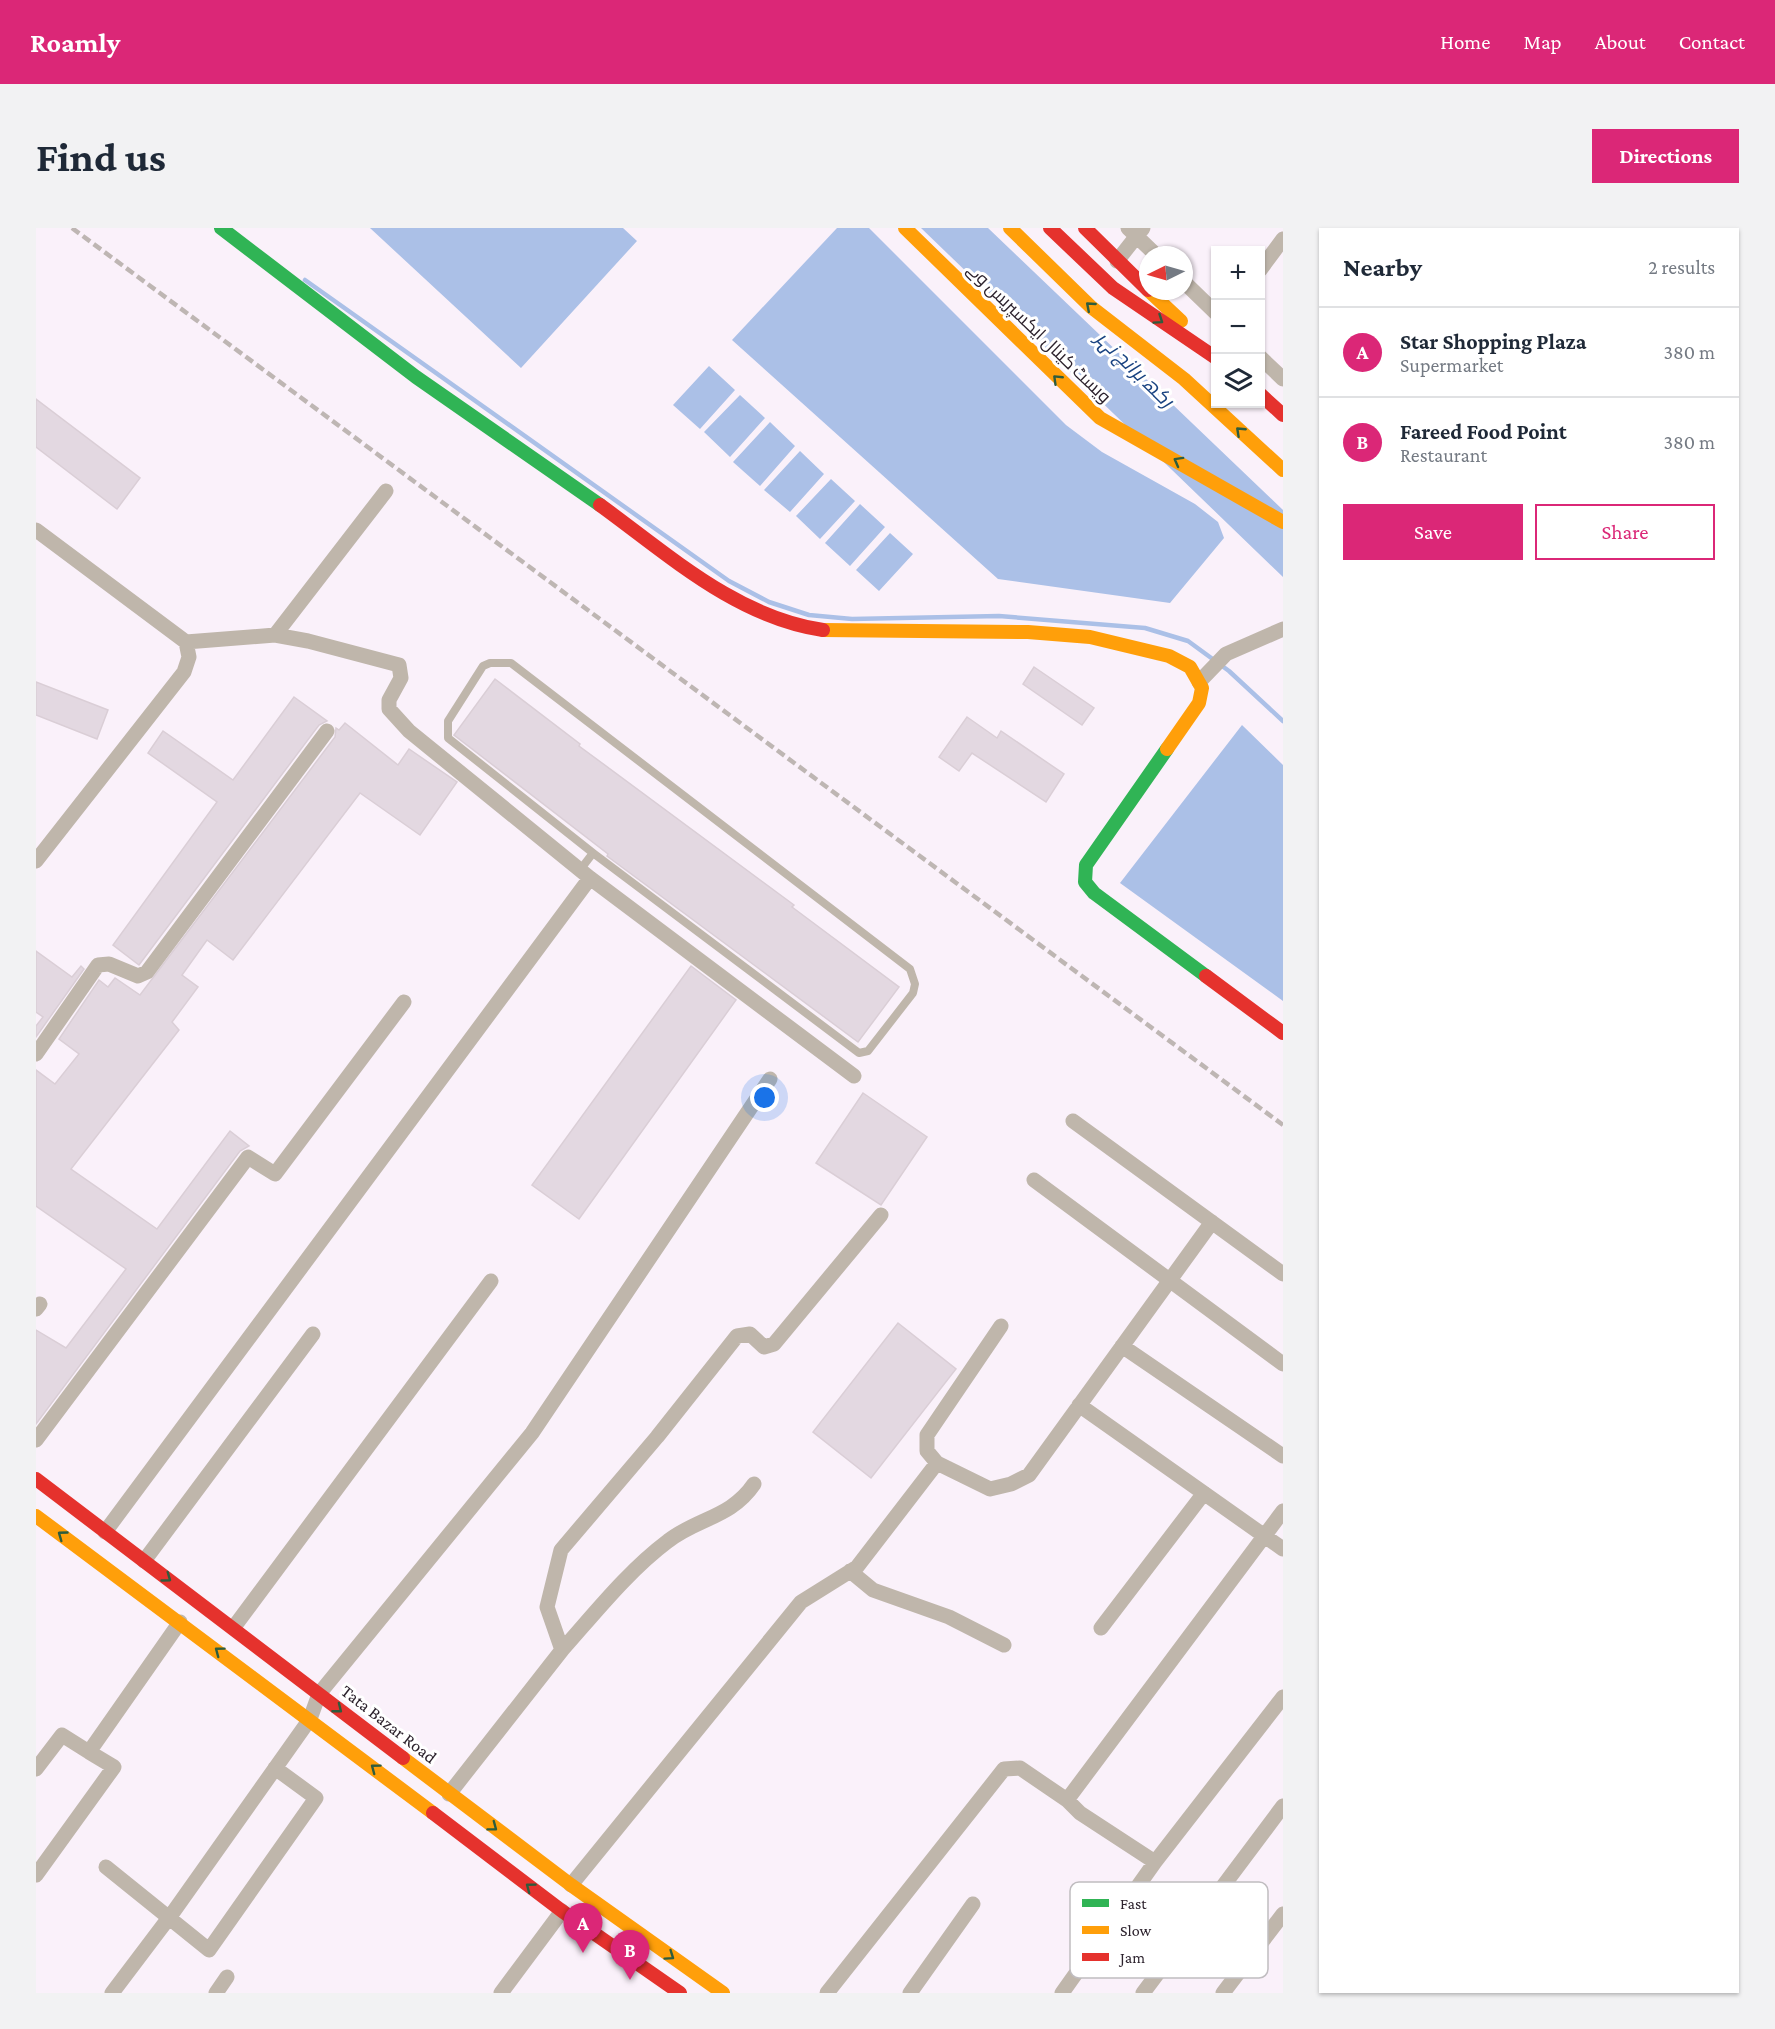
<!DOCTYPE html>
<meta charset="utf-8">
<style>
:root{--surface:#fff;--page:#f2f2f3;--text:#1f2937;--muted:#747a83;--line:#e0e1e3;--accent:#db2777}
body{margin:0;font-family:"Crimson Pro",Cairo,serif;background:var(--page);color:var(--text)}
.controls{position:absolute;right:18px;top:18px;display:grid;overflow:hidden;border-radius:0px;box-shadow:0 2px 4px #0004}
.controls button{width:54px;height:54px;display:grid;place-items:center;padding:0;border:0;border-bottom:2px solid var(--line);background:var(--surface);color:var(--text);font:30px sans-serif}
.compass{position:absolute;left:1103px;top:18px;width:54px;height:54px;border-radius:50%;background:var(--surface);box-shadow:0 2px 4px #0004;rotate:265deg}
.you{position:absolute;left:729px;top:870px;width:21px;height:21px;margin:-15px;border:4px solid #fff;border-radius:50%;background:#1a73e8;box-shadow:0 0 0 9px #1a73e833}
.badge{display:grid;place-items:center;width:39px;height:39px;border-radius:50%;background:var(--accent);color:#fff;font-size:20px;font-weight:700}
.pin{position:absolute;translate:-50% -50px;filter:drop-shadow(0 2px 3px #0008)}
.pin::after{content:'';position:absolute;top:32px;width:21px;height:18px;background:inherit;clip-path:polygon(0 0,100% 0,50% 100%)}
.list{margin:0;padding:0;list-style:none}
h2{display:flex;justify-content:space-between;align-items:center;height:78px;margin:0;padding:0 24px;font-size:26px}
h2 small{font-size:20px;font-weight:400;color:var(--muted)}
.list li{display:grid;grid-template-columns:39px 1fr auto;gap:18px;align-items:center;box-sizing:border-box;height:90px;padding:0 24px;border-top:2px solid var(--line)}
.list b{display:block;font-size:22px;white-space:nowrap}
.list p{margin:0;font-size:20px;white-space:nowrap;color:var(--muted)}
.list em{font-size:20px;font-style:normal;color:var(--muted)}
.actions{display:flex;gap:12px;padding:18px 24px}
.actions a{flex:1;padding:14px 0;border:2px solid var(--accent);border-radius:0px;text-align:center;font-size:21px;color:var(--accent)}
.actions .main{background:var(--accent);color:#fff}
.icon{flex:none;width:33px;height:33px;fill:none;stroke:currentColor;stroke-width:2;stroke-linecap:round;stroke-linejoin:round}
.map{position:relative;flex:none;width:1247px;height:1765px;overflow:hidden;border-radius:0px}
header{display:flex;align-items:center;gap:36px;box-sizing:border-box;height:84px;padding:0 30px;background:var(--accent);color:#fff}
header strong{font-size:28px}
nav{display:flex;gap:33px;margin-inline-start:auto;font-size:21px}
.intro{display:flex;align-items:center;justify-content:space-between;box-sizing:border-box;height:144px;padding:0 36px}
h1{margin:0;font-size:42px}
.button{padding:15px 27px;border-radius:0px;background:var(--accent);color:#fff;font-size:21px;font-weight:700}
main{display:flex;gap:36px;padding:0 36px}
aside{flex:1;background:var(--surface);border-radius:0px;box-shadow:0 2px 4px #0004}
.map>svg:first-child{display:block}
</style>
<header>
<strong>Roamly</strong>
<nav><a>Home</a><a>Map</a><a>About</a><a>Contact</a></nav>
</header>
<div class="intro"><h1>Find us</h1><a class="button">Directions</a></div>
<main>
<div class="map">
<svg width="1247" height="1765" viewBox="0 0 1247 1765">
<rect width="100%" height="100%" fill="#faf1fa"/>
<path fill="#abc0e7" d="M334,0h253l14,13 -116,127z
M801,0h32l197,197 36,27 93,52 23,18 6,16 -54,65 -172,-24 -266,-239z
M885,0h67l295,282v67z
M673,138l26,24 -35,39 -27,-24z
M704,167l25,23 -35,39 -26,-25z
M734,194l25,24 -35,40 -27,-24z
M764,223l24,23 -34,38 -26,-22z
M795,251l24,22 -35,38 -24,-23z
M824,276l25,23 -35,39 -25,-23z
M854,305l23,21 -34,37 -23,-21z
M1206,497l41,40v236l-163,-118z"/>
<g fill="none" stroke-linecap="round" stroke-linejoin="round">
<path stroke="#abc0e7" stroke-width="4.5" d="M269,52l424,301 40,21 40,13 43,4 147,-3 146,12 43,13 41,30 54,50"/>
</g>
<path fill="#e3d8e1" stroke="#daced6" stroke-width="1.5" d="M0,171l104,79 -23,31 -81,-62z
M998,439l60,41 -12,17 -59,-41z
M459,451l85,65 -1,2 215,159 -2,2 107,80 -41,55 -251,-186 1,-2 -154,-119z
M0,454l72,28 -11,29 -61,-24z
M258,469l33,24 -8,4 -180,240 -26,-20 104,-143 -69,-49 15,-22 70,49z
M931,489l30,21 4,-7 63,43 -18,28 -74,-49 -13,18 -20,-14z
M309,495l53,42 11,-16 48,33 -37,53 -60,-42 -127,167 -26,-20 -25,35 16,12 -26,35 7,8 -108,139 86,60 73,-98 19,15 -9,5 -204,273v-94l30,18 60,-79 -90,-63v-136l19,14 24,-30 -20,-15 40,-59 9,7 7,-9 25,17 195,-258 1,-9 3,2z
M0,723l36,26 9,-11 3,3 -48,68v-11l7,-9 -7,-5z
M655,738l45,34 -157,219 -47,-34z
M827,865l64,44 -46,68 -65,-42z
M862,1095l58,46 -85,109 -58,-46z"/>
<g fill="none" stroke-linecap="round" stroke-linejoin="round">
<path stroke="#bfb6ab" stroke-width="8" d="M544,642l13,-17 266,200 9,-2 45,-58 2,-9 -5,-15 -399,-306h-21l-7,3 -35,55v17l145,115"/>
<path stroke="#bfb6ab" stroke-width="15" d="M1092,0l28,27
M1081,33l26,-33
M1224,42l23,-31
M1148,54l32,31
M1224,129l23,22
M0,302l150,112 89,-7 33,6 91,24 2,13 -12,22v9l20,22 181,147 264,198
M239,407l111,-144
M1163,454l27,-28 57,-25
M0,633l148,-189 5,-15 -3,-15
M0,826l62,-89 11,-1 29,12 9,-4 180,-241
M1037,893l210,153
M998,952l249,184
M0,1081l4,-5
M1086,1118l161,110
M1043,1177l204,144
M0,1212l212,-283 27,17 129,-172
M901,1235l53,26 21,-5 18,-9 183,-253
M69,1304l485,-654
M108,1333l169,-227
M814,1343l23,19 76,27 55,28
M198,1399l257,-346
M1065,1400l103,-135
M526,1422c33,-37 66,-79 106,-109 29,-23 63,-23 86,-57
M0,1541l26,-34 27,17 91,-130
M413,1566l113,-144 -15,-43 14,-57 96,-113 80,-101 13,-2 14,13 10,-3 107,-129
M1031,1572l216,-289
M70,1639l103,83 107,-152 -41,-30
M0,1647l78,-108 -25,-15
M535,1657l230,-283 56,-35 80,-104 -10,-12v-16l74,-109
M76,1765l62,-82 136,-192 9,-25 213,-261 238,-354
M180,1765l11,-16
M465,1765l61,-82
M791,1765l177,-224 16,-1 47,32 13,13 75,49
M874,1765l63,-89
M1026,1765l93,-131 128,-165
M1107,1765l140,-187
M1187,1765l60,-79"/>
<path stroke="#30b455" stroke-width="14" d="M185,0l195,149 184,128
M1131,521l-81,116 -1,17 9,11 112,83"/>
<path stroke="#ff9f0a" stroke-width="14" d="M869,0l195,190 183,104
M974,0l81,79 93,72 99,91
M1113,63l32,30
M787,402l205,2 62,5 79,19 21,11 12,21 -3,15 -32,46
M0,1288l397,297
M367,1530l168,127 152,108"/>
<path stroke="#e5322d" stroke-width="14" d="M1014,0l63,60 103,70
M1049,0l63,62
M1224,166l23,21
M564,277c69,50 136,112 223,125
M1170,748l77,57
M0,1251l367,279
M397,1585l129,98 118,82"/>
<path stroke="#beb6b3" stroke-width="4.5" stroke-dasharray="9 4.5" stroke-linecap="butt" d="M36,0l1211,897"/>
</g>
<defs><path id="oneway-chevron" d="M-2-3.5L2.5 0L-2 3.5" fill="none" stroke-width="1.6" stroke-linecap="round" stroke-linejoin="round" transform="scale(1.5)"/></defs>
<g stroke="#2e5c3d">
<use href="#oneway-chevron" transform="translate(1054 78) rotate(-139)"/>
<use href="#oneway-chevron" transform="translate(1123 92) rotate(34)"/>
<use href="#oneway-chevron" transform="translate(1021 151) rotate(-136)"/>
<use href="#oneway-chevron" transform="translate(1204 203) rotate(-137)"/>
<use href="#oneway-chevron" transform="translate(1142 233) rotate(-151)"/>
<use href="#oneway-chevron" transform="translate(26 1307) rotate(-144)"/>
<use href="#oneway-chevron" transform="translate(131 1350) rotate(36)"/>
<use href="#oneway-chevron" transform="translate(183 1423) rotate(-143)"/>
<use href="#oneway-chevron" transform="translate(302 1481) rotate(38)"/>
<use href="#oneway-chevron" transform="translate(339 1540) rotate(-143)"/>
<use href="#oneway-chevron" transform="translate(457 1599) rotate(37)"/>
<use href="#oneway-chevron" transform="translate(494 1659) rotate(-143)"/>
<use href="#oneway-chevron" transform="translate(634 1728) rotate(35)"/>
</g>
<g text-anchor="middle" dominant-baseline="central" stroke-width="6" stroke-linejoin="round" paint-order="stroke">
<g font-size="18" fill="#2c222d" stroke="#fff">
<text transform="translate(1003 105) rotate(44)">ویسٹ کینال ایکسپریس وے</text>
<text transform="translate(353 1496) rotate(38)">Tata Bazar Road</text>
</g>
<g font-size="20" font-style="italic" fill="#194381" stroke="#fff">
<text transform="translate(1099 141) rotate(44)">رکھ برانچ نہر</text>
</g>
</g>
<rect x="1034" y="1654" width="198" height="96" rx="9" fill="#fff" stroke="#c0bdc0" stroke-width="1.5"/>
<rect x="1046" y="1671" width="27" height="8" fill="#30b455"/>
<rect x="1046" y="1698" width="27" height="8" fill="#ff9f0a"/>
<rect x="1046" y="1725" width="27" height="8" fill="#e5322d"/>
<g font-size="16" fill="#2c222d">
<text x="1084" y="1681">Fast</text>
<text x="1084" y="1708">Slow</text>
<text x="1084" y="1735">Jam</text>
</g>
</svg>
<div class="controls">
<button>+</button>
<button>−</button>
<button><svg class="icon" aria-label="layers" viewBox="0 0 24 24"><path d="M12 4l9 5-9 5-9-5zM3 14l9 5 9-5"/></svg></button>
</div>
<svg class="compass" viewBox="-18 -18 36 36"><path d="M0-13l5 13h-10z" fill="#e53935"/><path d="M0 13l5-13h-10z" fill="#747a83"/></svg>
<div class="you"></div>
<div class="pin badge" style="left:547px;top:1725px">A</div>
<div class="pin badge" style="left:594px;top:1752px">B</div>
</div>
<aside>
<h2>Nearby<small>2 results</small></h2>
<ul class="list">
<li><span class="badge">A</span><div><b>Star Shopping Plaza</b><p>Supermarket</p></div><em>380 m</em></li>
<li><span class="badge">B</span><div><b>Fareed Food Point</b><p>Restaurant</p></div><em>380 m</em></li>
</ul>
<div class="actions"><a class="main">Save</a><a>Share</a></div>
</aside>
</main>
